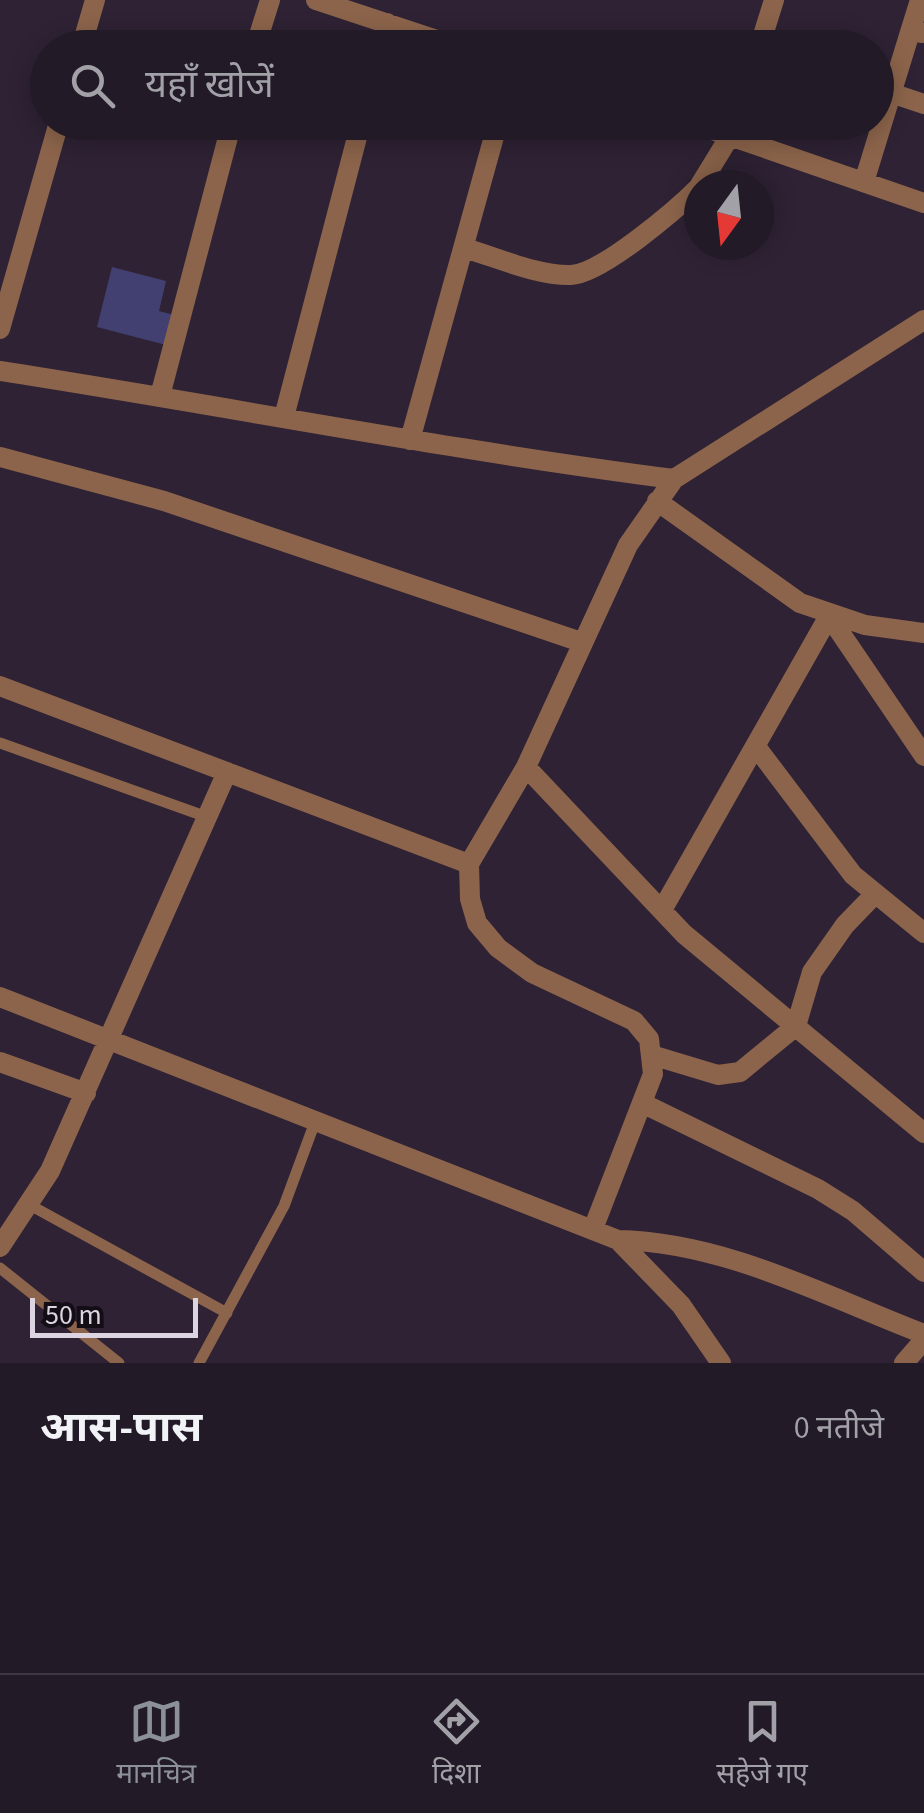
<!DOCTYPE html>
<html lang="hi">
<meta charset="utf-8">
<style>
:root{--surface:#221a27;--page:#2a232f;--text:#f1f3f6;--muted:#a2a1a7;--line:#3f3844;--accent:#8c9099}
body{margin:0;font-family:"Source Sans 3","Noto Sans Devanagari",sans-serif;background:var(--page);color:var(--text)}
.compass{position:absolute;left:684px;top:170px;width:90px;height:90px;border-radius:50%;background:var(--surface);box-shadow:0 5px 25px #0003;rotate:195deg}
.scale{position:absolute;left:30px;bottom:25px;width:168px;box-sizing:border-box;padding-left:10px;border:5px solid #dcd4e0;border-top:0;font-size:28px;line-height:35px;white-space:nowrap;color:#dcd4e0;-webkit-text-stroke:8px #130e16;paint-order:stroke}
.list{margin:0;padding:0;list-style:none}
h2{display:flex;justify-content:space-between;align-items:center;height:130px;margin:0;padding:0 40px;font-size:42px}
h2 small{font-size:32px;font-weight:400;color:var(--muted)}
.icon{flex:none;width:55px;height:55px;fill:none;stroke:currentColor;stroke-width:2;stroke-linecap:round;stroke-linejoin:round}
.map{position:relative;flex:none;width:924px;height:1363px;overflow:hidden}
.search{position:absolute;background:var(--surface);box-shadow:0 5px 25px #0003;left:30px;right:30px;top:30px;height:110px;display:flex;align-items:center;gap:25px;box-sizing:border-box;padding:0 35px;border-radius:55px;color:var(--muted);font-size:38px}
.sheet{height:310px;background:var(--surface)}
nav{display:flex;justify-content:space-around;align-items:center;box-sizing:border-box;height:140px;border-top:2px solid var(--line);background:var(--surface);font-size:28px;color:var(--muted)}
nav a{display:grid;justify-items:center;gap:5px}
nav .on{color:var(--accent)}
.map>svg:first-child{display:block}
</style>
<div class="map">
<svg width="924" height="1363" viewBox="0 0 924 1363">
<rect width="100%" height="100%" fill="#2e2234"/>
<path fill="#424070" d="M112,267l54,14 -7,30 15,4 -8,30 -69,-18z"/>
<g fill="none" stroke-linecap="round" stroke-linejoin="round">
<path stroke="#8c644b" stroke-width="11" d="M0,743l207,74
M28,1204l199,109
M0,1268l119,95
M199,1363l85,-157 31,-84"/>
<path stroke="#8c644b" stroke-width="20" d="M316,0l145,48
M920,0l-9,29 11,4
M81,48l14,-48
M255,48l15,-48
M380,48l7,-25
M759,48l15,-48
M891,93l33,11
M689,122l41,14 -30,49
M734,122l-4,14 194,67
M864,182l47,-153
M464,248c32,9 73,28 107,27 30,-1 106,-66 128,-88
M0,329l59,-207
M0,371c225,35 448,79 674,108
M160,396l72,-274
M284,417l77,-295
M410,440l88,-318
M0,457l164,44 417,141
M657,501l143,102 65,22 59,8
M0,686l469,178
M757,748l96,127 71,58
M526,767l158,167 240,199
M662,910l167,-294 95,140
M0,997l618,243 63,65 40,58
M655,1056l63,19 22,-3 56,-46 16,-54 33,-47 29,-30
M0,1062l86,31
M642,1103l176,86 35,22 71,61
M593,1229l60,-155 -4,-35 -15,-18 -102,-48 -34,-25 -21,-25 -7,-24 -1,-35 57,-97 102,-222 46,-66 250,-159
M618,1240c107,2 207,56 306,94
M0,1247l50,-76 177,-399"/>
<path stroke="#8c644b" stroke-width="20" d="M904,1363l20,-23"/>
</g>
</svg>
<svg class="compass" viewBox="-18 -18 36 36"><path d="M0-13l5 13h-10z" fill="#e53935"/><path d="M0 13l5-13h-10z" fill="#a2a1a7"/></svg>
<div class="scale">50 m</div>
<div class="search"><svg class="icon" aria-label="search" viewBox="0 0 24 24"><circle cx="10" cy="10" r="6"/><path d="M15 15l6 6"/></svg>यहाँ खोजें</div>
</div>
<section class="sheet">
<h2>आस-पास<small>0 नतीजे</small></h2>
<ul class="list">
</ul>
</section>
<nav>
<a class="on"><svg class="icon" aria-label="map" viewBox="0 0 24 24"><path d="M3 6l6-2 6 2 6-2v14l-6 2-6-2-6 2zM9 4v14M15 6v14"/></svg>मानचित्र</a>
<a><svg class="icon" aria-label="directions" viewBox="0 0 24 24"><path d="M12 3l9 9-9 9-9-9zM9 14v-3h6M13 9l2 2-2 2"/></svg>दिशा</a>
<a><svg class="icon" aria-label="saved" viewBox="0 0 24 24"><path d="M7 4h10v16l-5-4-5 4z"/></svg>सहेजे गए</a>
</nav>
